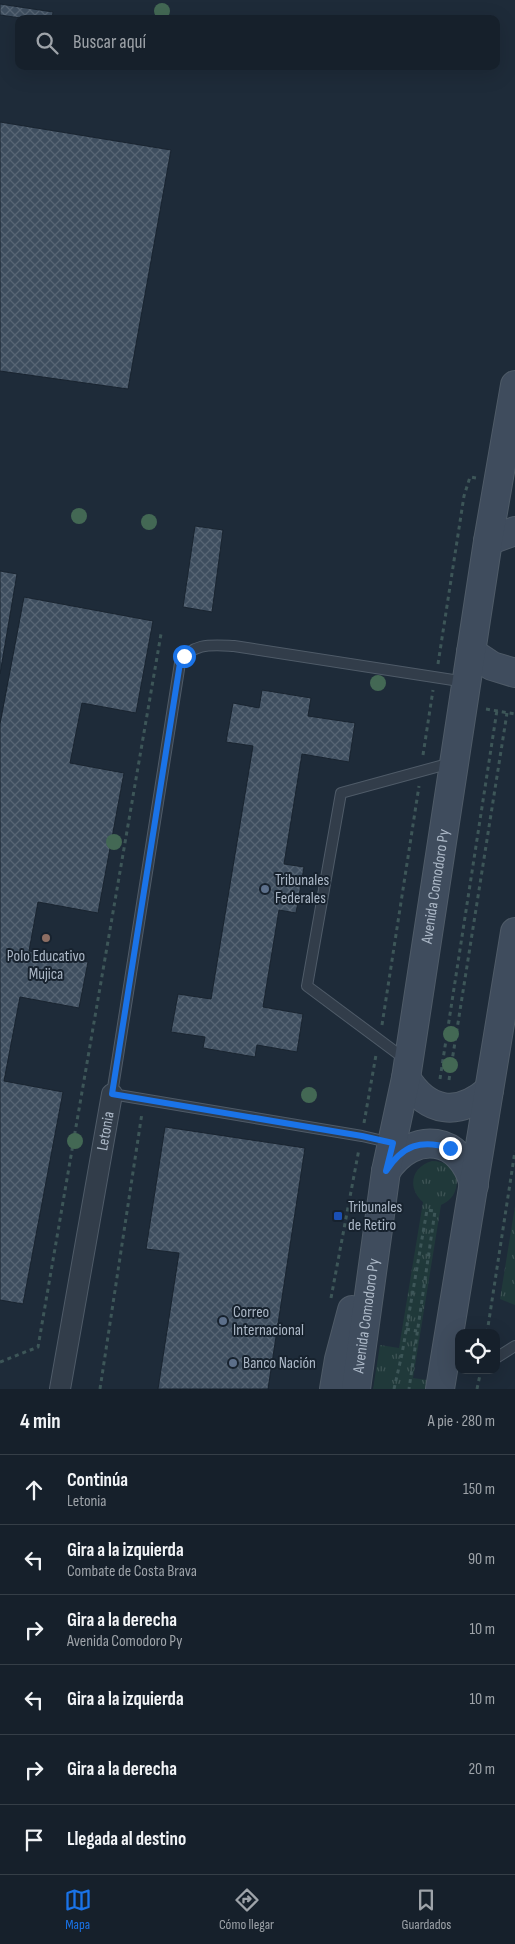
<!DOCTYPE html>
<html lang="es">
<meta charset="utf-8">
<style>
:root{--surface:#16202b;--page:#1f2833;--text:#f1f3f6;--muted:#9ea3a9;--line:#353e47;--accent:#1a73e8}
body{margin:0;font-family:"Sofia Sans Condensed",sans-serif;background:var(--page);color:var(--text)}
.controls{position:absolute;right:15px;bottom:15px;display:grid;overflow:hidden;border-radius:10px;box-shadow:0 5px 20px #0002}
.controls button{width:45px;height:45px;display:grid;place-items:center;padding:0;border:0;border-bottom:1px solid var(--line);background:var(--surface);color:var(--text);font:25px sans-serif}
.stop{position:absolute;width:15px;height:15px;margin:-11px;border:4px solid #1a73e8;border-radius:50%;background:#fff}
.stop.end{background:#1a73e8;border-color:#fff;box-shadow:0 1px 5px #0008}
.list{margin:0;padding:0;list-style:none}
h2{display:flex;justify-content:space-between;align-items:center;height:65px;margin:0;padding:0 20px;font-size:21px}
h2 small{font-size:16px;font-weight:400;color:var(--muted)}
.list li{display:grid;grid-template-columns:32px 1fr auto;gap:15px;align-items:center;box-sizing:border-box;height:70px;padding:0 20px;border-top:1px solid var(--line)}
.list b{display:block;font-size:19px;white-space:nowrap}
.list p{margin:0;font-size:16px;white-space:nowrap;color:var(--muted)}
.list em{font-size:16px;font-style:normal;color:var(--muted)}
.icon{flex:none;width:28px;height:28px;fill:none;stroke:currentColor;stroke-width:2;stroke-linecap:round;stroke-linejoin:round}
.map{position:relative;flex:none;width:515px;height:1389px;overflow:hidden}
.search{position:absolute;background:var(--surface);box-shadow:0 5px 20px #0002;left:15px;right:15px;top:15px;height:55px;display:flex;align-items:center;gap:12px;box-sizing:border-box;padding:0 18px;border-radius:10px;color:var(--muted);font-size:19px}
.sheet{height:485px;background:var(--surface)}
nav{display:flex;justify-content:space-around;align-items:center;box-sizing:border-box;height:70px;border-top:1px solid var(--line);background:var(--surface);font-size:14px;color:var(--muted)}
nav a{display:grid;justify-items:center;gap:2px}
nav .on{color:var(--accent)}
.map>svg:first-child{display:block}
</style>
<div class="map">
<svg width="515" height="1389" viewBox="0 0 515 1389">
<defs>
<pattern id="grass-tufts" width="24" height="20" patternUnits="userSpaceOnUse" patternTransform="scale(1.25)"><rect width="24" height="20" fill="#20393a"/><path d="M3 7l-1-3M5 7V3M7 7l1-3M15 17l-1-3M17 17v-4M19 17l1-3" fill="none" stroke="#3e5455"/></pattern>
<pattern id="building-cross-hatch" width="8" height="8" patternUnits="userSpaceOnUse" patternTransform="scale(1.25)"><rect width="8" height="8" fill="#3e4e5f"/><path d="M0 0l8 8M0 8l8-8" fill="none" stroke="#576574"/></pattern>
</defs>
<rect width="100%" height="100%" fill="#1e2b39"/>
<path fill="url(#grass-tufts)" d="M432,1161c14,0 21,6 25,19 0,12 -5,20 -16,25l-28,173 14,2 -1,9h-53l7,-44 19,3 24,-146c-16,-14 -12,-35 9,-41z
M515,1206v99l-15,-6z"/>
<path fill="url(#building-cross-hatch)" stroke="#192430" d="M0,4l53,8 -1,7h-24l-28,-4z
M0,122l171,28 -43,239 -128,-18z
M195,526l28,4 -11,82 -29,-5z
M0,571l17,3 -17,100z
M24,597l129,24 -17,92 -54,-10 -12,60 54,10 -26,140 -60,-11 -9,49 59,11 -9,46 -59,-11 -16,84 59,11 -40,212 -23,-4v-576z
M262,690l49,8 -3,18 47,7 -6,39 -47,-8 -18,110 20,3 -8,46 -17,-3 -16,97 40,7 -6,38 -40,-7 -2,12 -52,-9 2,-11 -34,-5 7,-38 33,5 42,-253 -27,-4 7,-39 26,5z
M165,1127l140,21 -37,241h-110l21,-136 -33,-4z"/>
<g fill="none" stroke-linecap="round" stroke-linejoin="round">
<defs>
<path id="lane" d="M405,1059l-98,-73 34,-193 110,-30
M392,1143l-30,-7 -250,-42 68,-431c12,-21 33,-18 54,-17l232,36
M496,1358l19,-12"/>
<g id="street">
<path id="s1" d="M60,1389l52,-295"/>
</g>
<g id="secondary">
<path d="M488,541l27,-10"/>
<path d="M471,652l21,14 23,7"/>
<path d="M406,1078c22,35 52,39 83,12"/>
<path d="M386,1171c28,-42 76,-35 88,14"/>
<path d="M334,1389l5,-30 13,-49"/>
<path id="s2" d="M356,1389l30,-218 20,-93 82,-537 27,-156"/>
<path d="M440,1389l75,-457"/>
</g>
</defs>
<use href="#lane" stroke="#4f5b68" stroke-width="12"/>
<use href="#street" stroke="#4f5b68" stroke-width="22"/>
<use href="#secondary" stroke="#4f5b68" stroke-width="30"/>
<path stroke="#3d5658" stroke-width="3" stroke-dasharray="4 4" stroke-linecap="butt" d="M438,664l26,-168 6,-19 6,1
M486,709l29,5
M423,755l10,-65
M382,1025l37,-239
M440,1079l57,-369
M449,1080l58,-367
M364,1123l12,-68
M331,1298l28,-149
M406,1329l11,2
M487,1333l28,-182
M0,1362l38,-15 123,-713
M100,1389l42,-276
M394,1389l8,-35 25,-144 8,1 -26,178
M477,1389l4,-19"/>
<use href="#lane" stroke="#323d4a" stroke-width="10"/>
<use href="#street" stroke="#323d4a" stroke-width="20"/>
<use href="#secondary" stroke="#3f4c5d" stroke-width="28"/>
</g>
<g fill="#436854">
<circle cx="162" cy="11" r="8"/>
<circle cx="79" cy="516" r="8"/>
<circle cx="149" cy="522" r="8"/>
<circle cx="378" cy="683" r="8"/>
<circle cx="114" cy="842" r="8"/>
<circle cx="451" cy="1034" r="8"/>
<circle cx="450" cy="1065" r="8"/>
<circle cx="309" cy="1095" r="8"/>
<circle cx="75" cy="1141" r="8"/>
</g>
<g fill="none" stroke-linecap="round" stroke-linejoin="round">
<path stroke="#1a73e8" stroke-width="6" d="M184,656l-4,7 -68,431 250,42 31,7 -7,28c17,-26 35,-32 64,-23"/>
</g>
<g fill="#5c6f8a" stroke="#17222e" stroke-width="2">
<circle cx="265" cy="889" r="5"/>
<circle cx="223" cy="1321" r="5"/>
<circle cx="233" cy="1363" r="5"/>
</g>
<circle fill="#8d6e63" stroke="#17222e" stroke-width="2" cx="46" cy="938" r="5"/>
<rect fill="#1a4fb4" stroke="#17222e" stroke-width="2" x="333" y="1211" width="10" height="10" rx="2.5"/>
<g text-anchor="middle" dominant-baseline="central" stroke-width="4" stroke-linejoin="round" paint-order="stroke">
<g font-size="16" fill="#acb8c7" stroke="#17222e" text-anchor="start">
<text x="275" y="880">Tribunales<tspan x="275" dy="18">Federales</tspan></text>
<text x="46" y="956" text-anchor="middle">Polo Educativo<tspan x="46" dy="18">Mujica</tspan></text>
<text x="348" y="1207">Tribunales<tspan x="348" dy="18">de Retiro</tspan></text>
<text x="233" y="1312">Correo<tspan x="233" dy="18">Internacional</tspan></text>
<text x="243" y="1363">Banco Nación</text>
</g>
<g font-size="16" fill="#acb8c7" stroke="#17222e">
<text stroke="none"><textPath href="#s2" startOffset="509">Avenida Comodoro Py</textPath></text>
<text stroke="none"><textPath href="#s1" startOffset="262">Letonia</textPath></text>
<text stroke="none"><textPath href="#s2" startOffset="74">Avenida Comodoro Py</textPath></text>
</g>
</g>
</svg>
<div class="controls">
<button><svg class="icon" aria-label="locate" viewBox="0 0 24 24"><circle cx="12" cy="12" r="6"/><path d="M12 2v4M12 18v4M2 12h4M18 12h4"/></svg></button>
</div>
<div class="stop" style="left:184px;top:656px"></div>
<div class="stop end" style="left:450px;top:1148px"></div>
<div class="search"><svg class="icon" aria-label="search" viewBox="0 0 24 24"><circle cx="10" cy="10" r="6"/><path d="M15 15l6 6"/></svg>Buscar aquí</div>
</div>
<section class="sheet">
<h2>4 min<small>A pie · 280 m</small></h2>
<ul class="list">
<li><svg class="icon" aria-label="ahead" viewBox="0 0 24 24"><path d="M12 20V5M6 11l6-6 6 6"/></svg><div><b>Continúa</b><p>Letonia</p></div><em>150 m</em></li>
<li><svg class="icon" aria-label="left" viewBox="0 0 24 24"><path d="M17 20v-9H6M10 6l-5 5 5 5"/></svg><div><b>Gira a la izquierda</b><p>Combate de Costa Brava</p></div><em>90 m</em></li>
<li><svg class="icon" aria-label="right" viewBox="0 0 24 24"><path d="M7 20v-9h11M14 6l5 5-5 5"/></svg><div><b>Gira a la derecha</b><p>Avenida Comodoro Py</p></div><em>10 m</em></li>
<li><svg class="icon" aria-label="left" viewBox="0 0 24 24"><path d="M17 20v-9H6M10 6l-5 5 5 5"/></svg><div><b>Gira a la izquierda</b></div><em>10 m</em></li>
<li><svg class="icon" aria-label="right" viewBox="0 0 24 24"><path d="M7 20v-9h11M14 6l5 5-5 5"/></svg><div><b>Gira a la derecha</b></div><em>20 m</em></li>
<li><svg class="icon" aria-label="arrive" viewBox="0 0 24 24"><path d="M6 21V4h12l-3 4 3 4H6"/></svg><div><b>Llegada al destino</b></div></li>
</ul>
</section>
<nav>
<a class="on"><svg class="icon" aria-label="map" viewBox="0 0 24 24"><path d="M3 6l6-2 6 2 6-2v14l-6 2-6-2-6 2zM9 4v14M15 6v14"/></svg>Mapa</a>
<a><svg class="icon" aria-label="directions" viewBox="0 0 24 24"><path d="M12 3l9 9-9 9-9-9zM9 14v-3h6M13 9l2 2-2 2"/></svg>Cómo llegar</a>
<a><svg class="icon" aria-label="saved" viewBox="0 0 24 24"><path d="M7 4h10v16l-5-4-5 4z"/></svg>Guardados</a>
</nav>
